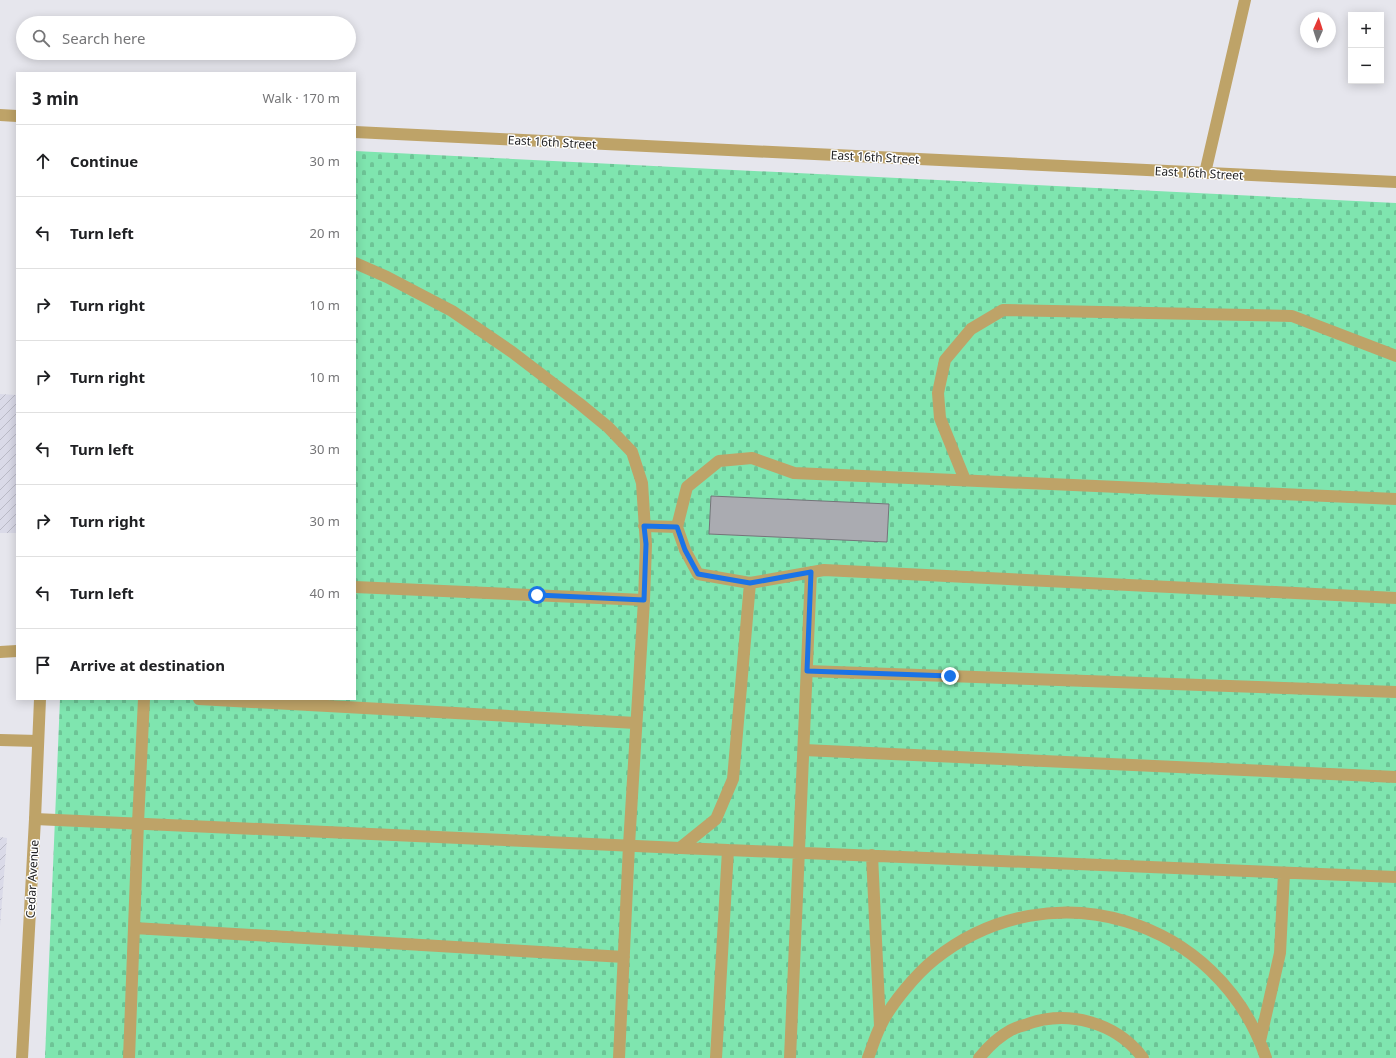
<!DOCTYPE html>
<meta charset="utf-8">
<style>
:root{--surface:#fff;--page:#f2f2f2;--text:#202124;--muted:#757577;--line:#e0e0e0}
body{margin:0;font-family:"Noto Sans",sans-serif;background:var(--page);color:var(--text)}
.controls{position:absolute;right:12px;top:12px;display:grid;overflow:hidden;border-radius:0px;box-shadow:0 2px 10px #0003}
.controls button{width:36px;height:36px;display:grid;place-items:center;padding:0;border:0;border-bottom:1px solid var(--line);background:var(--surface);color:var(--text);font:20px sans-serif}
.compass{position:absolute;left:1300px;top:12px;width:36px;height:36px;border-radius:50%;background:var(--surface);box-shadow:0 2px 10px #0003;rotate:3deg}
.stop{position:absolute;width:12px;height:12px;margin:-9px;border:3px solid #1a73e8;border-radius:50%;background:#fff}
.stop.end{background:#1a73e8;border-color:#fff;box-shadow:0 1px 4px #0008}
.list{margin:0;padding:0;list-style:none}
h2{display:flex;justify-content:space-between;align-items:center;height:52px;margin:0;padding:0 16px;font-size:17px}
h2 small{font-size:13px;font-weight:400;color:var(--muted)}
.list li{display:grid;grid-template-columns:26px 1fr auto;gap:12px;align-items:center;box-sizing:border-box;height:72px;padding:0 16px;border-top:1px solid var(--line)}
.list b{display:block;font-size:15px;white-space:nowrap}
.list em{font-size:13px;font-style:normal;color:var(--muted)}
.icon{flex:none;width:22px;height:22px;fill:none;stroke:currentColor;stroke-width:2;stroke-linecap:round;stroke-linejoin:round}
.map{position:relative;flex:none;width:1396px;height:1058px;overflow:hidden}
.search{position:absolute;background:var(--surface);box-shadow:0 2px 10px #0003;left:16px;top:16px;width:340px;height:44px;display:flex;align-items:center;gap:10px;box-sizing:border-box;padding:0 14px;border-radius:22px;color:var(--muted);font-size:15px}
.panel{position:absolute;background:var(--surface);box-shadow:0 2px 10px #0003;left:16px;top:72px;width:340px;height:628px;border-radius:0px}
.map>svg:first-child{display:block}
</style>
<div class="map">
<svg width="1396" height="1058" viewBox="0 0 1396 1058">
<defs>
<pattern id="industrial-furrows" width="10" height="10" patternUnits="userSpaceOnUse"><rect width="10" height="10" fill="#dadae8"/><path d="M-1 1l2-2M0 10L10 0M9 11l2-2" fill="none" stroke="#bbbbc7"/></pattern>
<pattern id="cemetery-stones" width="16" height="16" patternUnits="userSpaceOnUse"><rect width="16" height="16" fill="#7fe5af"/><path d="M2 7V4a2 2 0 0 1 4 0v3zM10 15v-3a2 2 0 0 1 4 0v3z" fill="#6dc496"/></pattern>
</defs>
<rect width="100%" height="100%" fill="#e6e6ed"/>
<path fill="url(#industrial-furrows)" d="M0,394l17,1 -1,138h-16z
M0,837l7,1 -7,89z"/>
<path fill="url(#cemetery-stones)" d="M355,151l1041,52v855h-1351l15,-359h295z"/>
<path fill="#aaabb1" stroke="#747479" d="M711,496l178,8 -2,38 -178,-8z"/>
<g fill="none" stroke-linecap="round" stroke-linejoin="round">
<path stroke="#bea368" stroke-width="12" d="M1205,173l40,-173
M355,263l32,14 65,34 60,41 68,52 28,23 24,25 10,31 4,62 -2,55 -15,245 -10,213
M965,480l-25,-62 -2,-25 7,-33 26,-31 32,-19 289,6 104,40
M1396,499l-602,-26 -42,-15 -33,3 -32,26 -10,40 8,23 13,24 52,9 74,-13 572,28
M644,526l33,1
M355,587l289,13
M0,652l17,-1
M807,671l589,21
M199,699l437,24
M0,740l38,1
M804,750l592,27
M35,819l645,29 36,-29 17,-40 17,-196
M680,848l716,29
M872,855l8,171
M134,928l490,29
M1260,1041l20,-88 4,-80
M129,1058l9,-235 6,-124
M716,1058l12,-208
M790,1058l21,-486
M868,1058c4,-10 7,-21 12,-31 10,-22 36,-53 55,-68 116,-92 284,-41 331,99
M979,1058c9,-11 19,-21 32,-28 4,-2 9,-4 14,-5 42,-16 91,-3 118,33"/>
<path stroke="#bea368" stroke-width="12" d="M22,1058l13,-239 5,-120"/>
<path stroke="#bea368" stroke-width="12" d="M0,115l17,1
M355,132l1041,50"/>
</g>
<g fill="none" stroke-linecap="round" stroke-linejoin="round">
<path stroke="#1a73e8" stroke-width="5" d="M537,595l107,5 2,-56 -2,-18 33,1 8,23 13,24 52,9 61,-11 -4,99 143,5"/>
</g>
<g text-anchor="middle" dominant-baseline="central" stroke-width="3" stroke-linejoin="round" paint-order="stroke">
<g font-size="12" fill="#232325" stroke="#fff">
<text transform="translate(552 142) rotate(3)">East 16th Street</text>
<text transform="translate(875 157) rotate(3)">East 16th Street</text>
<text transform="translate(1199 173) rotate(3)">East 16th Street</text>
<text transform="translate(32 879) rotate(-87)">Cedar Avenue</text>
</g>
</g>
</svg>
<div class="controls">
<button>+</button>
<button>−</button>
</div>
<svg class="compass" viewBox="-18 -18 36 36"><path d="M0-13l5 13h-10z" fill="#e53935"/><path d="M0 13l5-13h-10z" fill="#757577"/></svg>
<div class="stop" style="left:537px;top:595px"></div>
<div class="stop end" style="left:950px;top:676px"></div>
<div class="search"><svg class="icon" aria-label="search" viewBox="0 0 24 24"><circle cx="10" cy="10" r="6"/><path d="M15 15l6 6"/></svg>Search here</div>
<section class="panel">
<h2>3 min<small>Walk · 170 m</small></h2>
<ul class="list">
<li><svg class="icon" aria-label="ahead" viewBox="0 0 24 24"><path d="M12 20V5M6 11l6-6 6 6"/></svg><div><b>Continue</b></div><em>30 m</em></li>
<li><svg class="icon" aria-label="left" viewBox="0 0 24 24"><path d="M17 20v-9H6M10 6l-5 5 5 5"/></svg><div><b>Turn left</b></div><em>20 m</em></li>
<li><svg class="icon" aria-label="right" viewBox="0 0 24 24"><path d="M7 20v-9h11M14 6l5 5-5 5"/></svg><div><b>Turn right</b></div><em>10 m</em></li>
<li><svg class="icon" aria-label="right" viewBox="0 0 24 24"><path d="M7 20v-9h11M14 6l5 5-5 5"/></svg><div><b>Turn right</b></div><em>10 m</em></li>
<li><svg class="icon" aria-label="left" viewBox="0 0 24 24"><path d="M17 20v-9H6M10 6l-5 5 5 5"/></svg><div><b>Turn left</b></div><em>30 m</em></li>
<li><svg class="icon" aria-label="right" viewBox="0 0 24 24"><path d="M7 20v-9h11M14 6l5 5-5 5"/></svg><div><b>Turn right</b></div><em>30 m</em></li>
<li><svg class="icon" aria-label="left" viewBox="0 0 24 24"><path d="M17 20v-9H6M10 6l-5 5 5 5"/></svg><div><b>Turn left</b></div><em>40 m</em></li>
<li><svg class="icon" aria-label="arrive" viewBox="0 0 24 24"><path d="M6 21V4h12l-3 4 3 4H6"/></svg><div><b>Arrive at destination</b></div></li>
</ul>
</section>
</div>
